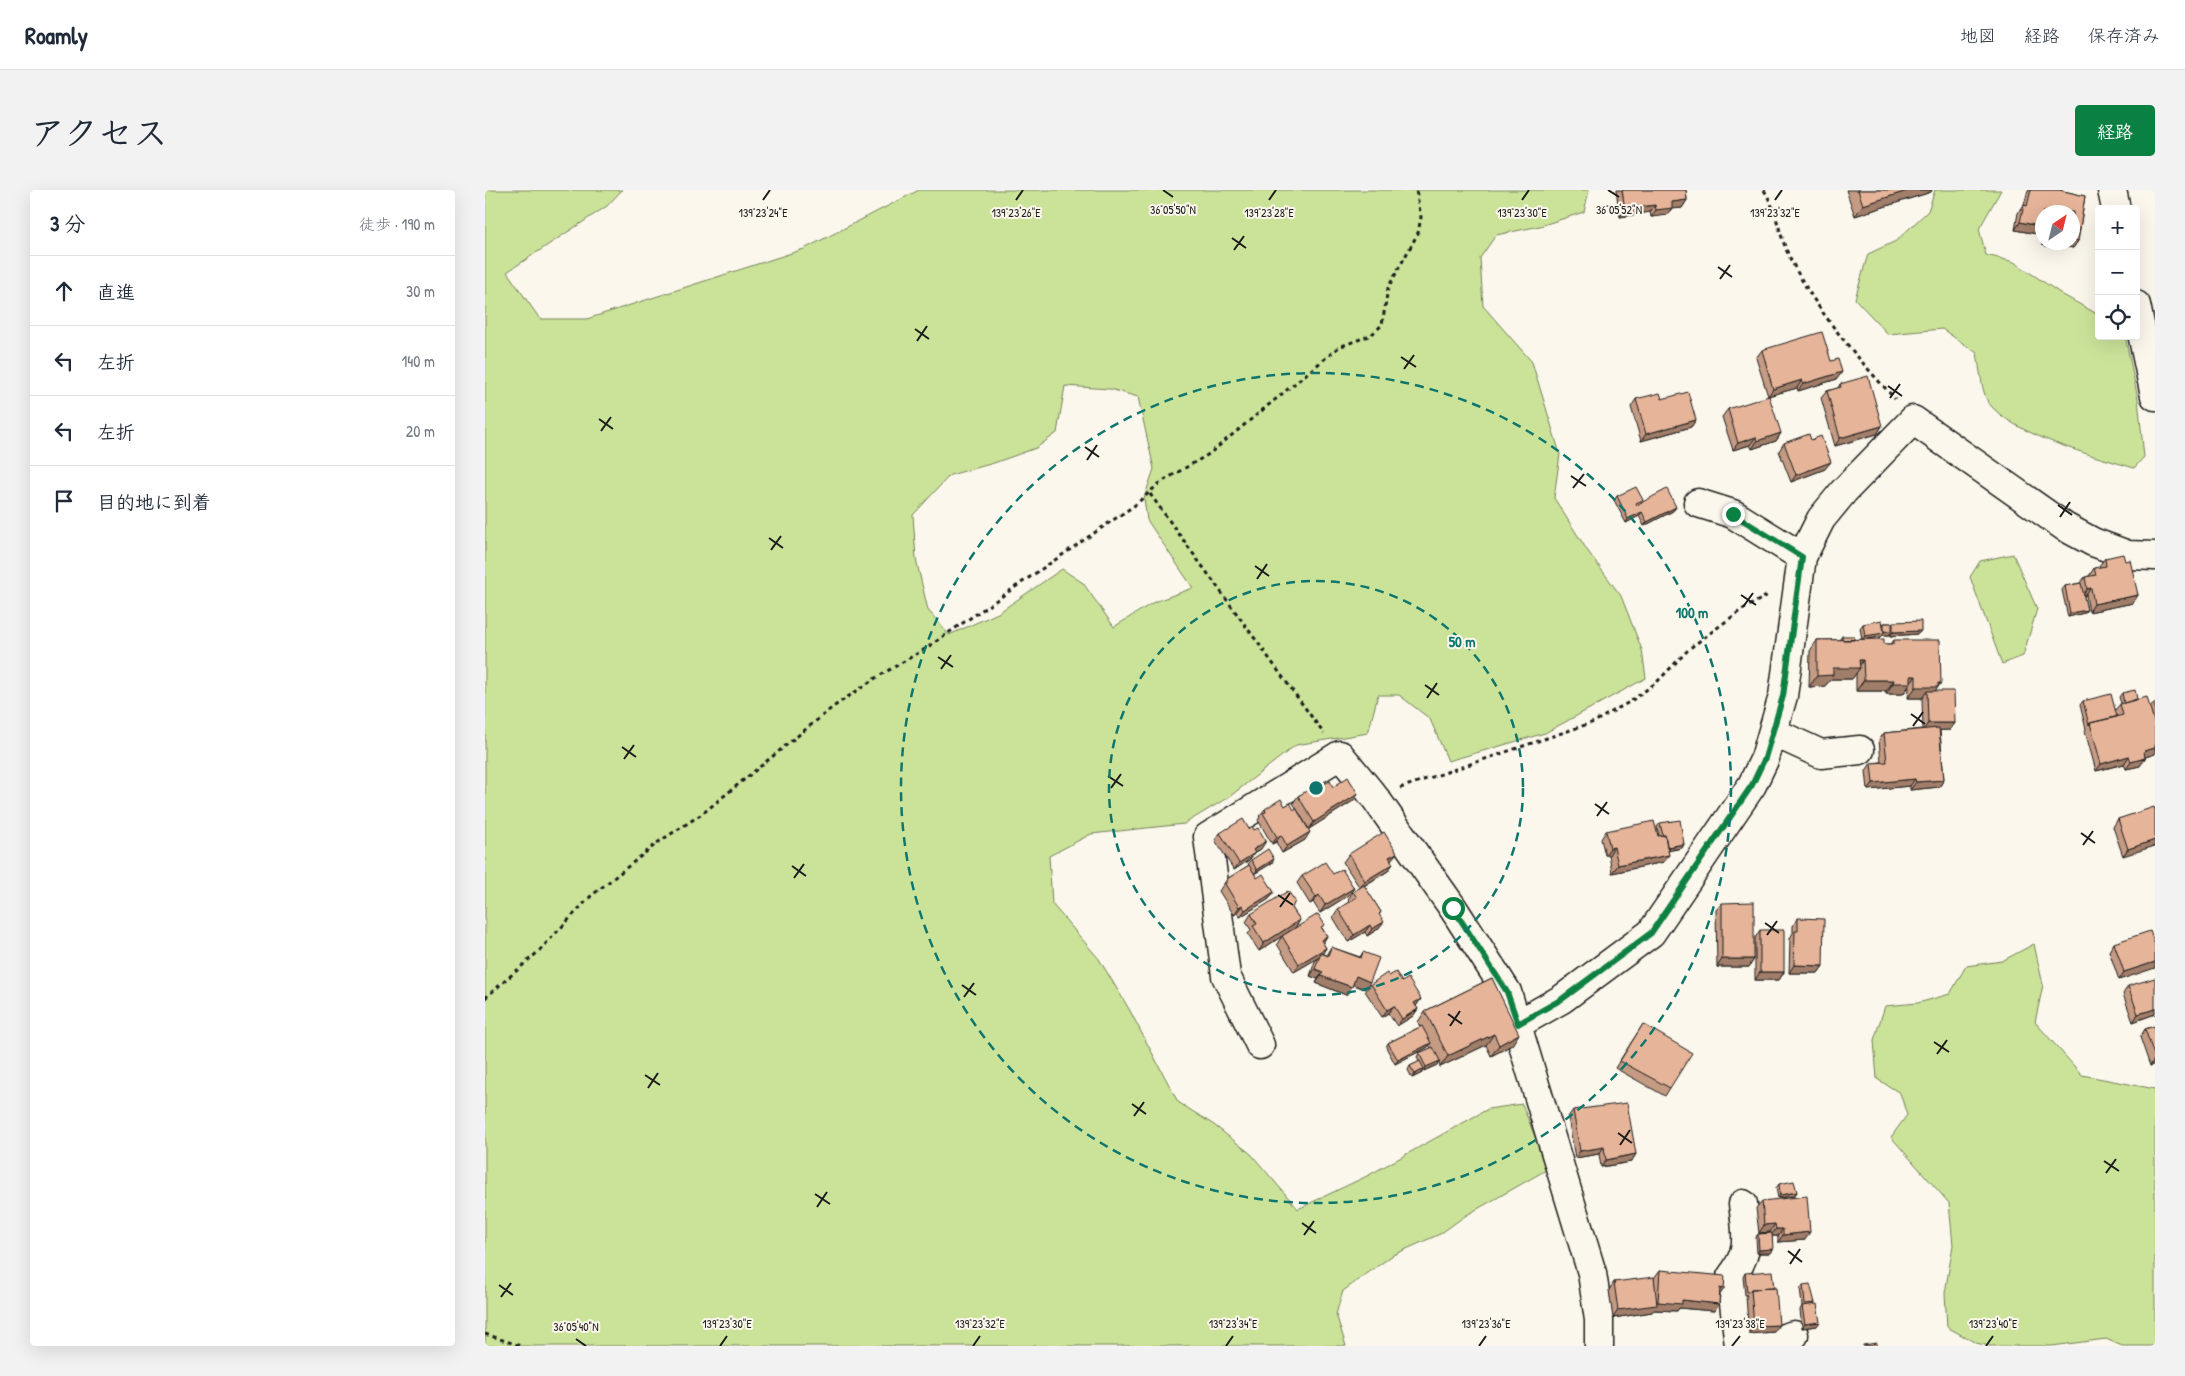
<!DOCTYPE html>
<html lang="ja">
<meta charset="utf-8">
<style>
:root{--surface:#fff;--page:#f2f2f3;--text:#1f2937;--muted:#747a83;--line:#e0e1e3;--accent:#0b8043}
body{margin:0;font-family:"Patrick Hand","Klee One",sans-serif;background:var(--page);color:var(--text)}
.controls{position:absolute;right:15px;top:15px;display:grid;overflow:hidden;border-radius:5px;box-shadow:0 5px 20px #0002}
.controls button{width:45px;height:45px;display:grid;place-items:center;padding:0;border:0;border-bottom:1px solid var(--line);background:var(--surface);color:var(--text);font:25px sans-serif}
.compass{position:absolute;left:1550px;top:15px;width:45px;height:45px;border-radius:50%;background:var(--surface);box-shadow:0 5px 20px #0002;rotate:35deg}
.stop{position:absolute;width:15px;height:15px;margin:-11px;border:4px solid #0b8043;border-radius:50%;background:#fff}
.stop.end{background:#0b8043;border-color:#fff;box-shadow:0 1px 5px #0008}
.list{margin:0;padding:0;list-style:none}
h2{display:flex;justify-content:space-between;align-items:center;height:65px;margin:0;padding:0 20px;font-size:21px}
h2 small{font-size:16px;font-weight:400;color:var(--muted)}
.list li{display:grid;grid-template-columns:32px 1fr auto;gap:15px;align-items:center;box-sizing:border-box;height:70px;padding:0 20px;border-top:1px solid var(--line)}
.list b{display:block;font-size:19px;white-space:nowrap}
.list em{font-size:16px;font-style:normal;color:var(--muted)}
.icon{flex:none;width:28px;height:28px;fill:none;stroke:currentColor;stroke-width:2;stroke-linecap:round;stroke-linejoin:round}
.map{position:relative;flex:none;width:1670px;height:1156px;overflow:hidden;border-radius:5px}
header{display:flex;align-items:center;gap:30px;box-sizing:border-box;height:70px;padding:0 25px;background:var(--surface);border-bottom:1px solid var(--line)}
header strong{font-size:24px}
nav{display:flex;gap:28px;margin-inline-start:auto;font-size:18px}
.intro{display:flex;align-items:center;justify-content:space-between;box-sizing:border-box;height:120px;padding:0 30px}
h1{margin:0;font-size:35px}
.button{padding:12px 22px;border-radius:5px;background:var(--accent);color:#fff;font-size:18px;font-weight:700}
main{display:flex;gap:30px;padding:0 30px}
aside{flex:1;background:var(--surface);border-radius:5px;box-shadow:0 5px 20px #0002}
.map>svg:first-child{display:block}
</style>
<header>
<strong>Roamly</strong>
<nav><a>地図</a><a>経路</a><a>保存済み</a></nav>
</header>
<div class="intro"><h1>アクセス</h1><a class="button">経路</a></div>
<main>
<aside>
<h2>3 分<small>徒歩 · 190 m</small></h2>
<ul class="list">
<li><svg class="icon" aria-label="ahead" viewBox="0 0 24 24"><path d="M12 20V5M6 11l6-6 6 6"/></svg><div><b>直進</b></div><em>30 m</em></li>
<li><svg class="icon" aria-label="left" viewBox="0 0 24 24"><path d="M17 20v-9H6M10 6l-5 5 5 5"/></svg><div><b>左折</b></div><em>140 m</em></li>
<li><svg class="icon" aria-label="left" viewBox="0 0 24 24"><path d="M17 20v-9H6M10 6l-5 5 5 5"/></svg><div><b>左折</b></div><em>20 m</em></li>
<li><svg class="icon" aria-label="arrive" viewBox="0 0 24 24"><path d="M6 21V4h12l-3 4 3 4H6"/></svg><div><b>目的地に到着</b></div></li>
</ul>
</aside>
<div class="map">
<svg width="1670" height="1156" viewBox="0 0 1670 1156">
<rect width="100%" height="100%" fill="#fbf7ec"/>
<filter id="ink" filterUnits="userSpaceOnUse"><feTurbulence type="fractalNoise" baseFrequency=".02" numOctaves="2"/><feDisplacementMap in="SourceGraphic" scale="10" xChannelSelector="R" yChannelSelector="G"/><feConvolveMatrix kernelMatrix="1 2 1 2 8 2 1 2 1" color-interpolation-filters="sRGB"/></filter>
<g filter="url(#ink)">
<path fill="#cbe399" stroke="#74805a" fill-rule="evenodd" d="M0,0h137l-15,16 -100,66 33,47h47l217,-70 115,-59h670l-5,22 -44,14 -44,9 -16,23 3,48 49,56 28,92 -6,44 33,52 34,46 21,54 4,28 -101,55 -97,28 -18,-42 -31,-24h-21l-10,38 -72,12 -67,52 -45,27 -93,10 -42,22 3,48 47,55 30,50 49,93 36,23 37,29 47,55 71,-34 119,-66 34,-5 26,65 -83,47 -25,18 -47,21 -50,36 -7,23 10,32h-861zM580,196l45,3 28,8 16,72 -10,29 3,22 46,68 -39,14 -40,25 -31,-44 -21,-14 -64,44 -49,22 -21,-25 -12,-51 -3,-44 37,-40 44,-12 42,-15 21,-15z
M1450,0h66l-22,39 7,26 28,7 49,33 36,20v21h26l13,63 6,58 -10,11c-39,-12 -123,-33 -146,-66 -6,-9 -9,-38 -11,-49l-35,-24 -54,5 -33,-35 13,-45 28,-13 32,-30z
M1528,364l24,55 -14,47 -21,8 -32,-87 10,-16z
M1549,754l9,41 -8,37 47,53 73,14v257h-33l-16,-7 -54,7h-63l-13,-3 -29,-16 -2,-34 8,-48 -4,-42 -58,-66 16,-22 -7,-22 -23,-14 -3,-39 11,-34 33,-3 32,-9 16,-28 36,-5z"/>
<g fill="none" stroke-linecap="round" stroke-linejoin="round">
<defs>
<path id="minor" d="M1213,313l35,11 69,43
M1288,542l48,22 39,-4
M1033,834l44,-25 89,-66 101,-148 13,-27 18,-62 19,-139 19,-38 23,-28 69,-71 152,107 28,15 35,13 27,1
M775,855l-34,-69 -18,-139 132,-82 36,44 77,109 54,84 85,281 7,47v26
M1254,1156l-8,-69c20,-25 16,-43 12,-73
M1272,1156l37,-11"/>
<path id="highway" d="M1627,0l4,19
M1651,115l19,91"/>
</defs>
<use href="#minor" stroke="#1c1c1c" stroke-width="31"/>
<use href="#highway" stroke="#1c1c1c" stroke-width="31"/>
<path stroke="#1c1c1c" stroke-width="3" stroke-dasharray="4 4" stroke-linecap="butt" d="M1279,0c13,21 15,46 26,68 26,53 65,97 105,141
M665,304l174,240
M915,598l194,-66 37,-21 26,-19 33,-34 50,-37 28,-16
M0,808l53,-46 53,-56 69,-55 42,-27 131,-107 44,-30 48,-28 210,-144 26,-23 48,-28 130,-107 32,-12 11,-10 6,-37 30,-55 3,-16 -5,-27
M0,1144l36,12"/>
<use href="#minor" stroke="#fbf7ec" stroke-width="28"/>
<use href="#highway" stroke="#fbf7ec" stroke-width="28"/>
</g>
<path fill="#c69b84" stroke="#1c1c1c" d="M1131,0h70l1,10 -5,8 -11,1 -4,6 -16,2 -1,-5 -30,5z
M1361,0h86l-1,2 -76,24z
M1543,0h31l26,6 -7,45 -5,7 -15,-3 -2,3 -14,-3 1,-3h30v-30h-30v23l-28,-5 3,-17 6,-8z
M1277,160l69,11 6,18 -39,12 -1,-3 -29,8 -12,-38z
M1355,194l42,42 -5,8 -42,12 -14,-48 6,-7 11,-3z
M1151,209h26l34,21 -5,7 -50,14 -10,-34z
M1243,219l53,24 -5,8 -24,8 -2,-4 -17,5 -11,-33z
M1299,253l41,26 -34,13 -12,-31z
M1132,306l26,4 -3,4 36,3 -3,4 -29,15 -5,-10 -13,7 -12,-23z
M1620,368l20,3 13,34 -5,8 -44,9 -3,-17 -2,1 3,14 -3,3 -16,4 -6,-27 3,-4 15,-3 5,-6 4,-1 5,-8 6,-1 -1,-1z
M1408,432l25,12 -28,2v-3l-1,2h-6l-2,2 -15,2 18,5h7l3,-4 47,43 -6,8 20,32 -5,7h-10l4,50 -5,7 -29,3v-4l-42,4 -2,-19 5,-8 10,-1 -2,-22 5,-7 39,-4 -1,-31h-14l1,-11 -6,7h-17v-3h-30v-18l-4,6h-21l-6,7 -16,1 1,-36 7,-11h22l3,-4 12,4 8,-1 -2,-11 3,-4 19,1 2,-2h8z
M1637,503l15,6 13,9 5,-6v52l-10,3v1l-5,8 -14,3 -2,-5 -28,7 -11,-40 1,-2 -6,-24 3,-4 32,9 6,-7 -2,-6z
M839,594l9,3 20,14 -44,28 -16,-26 5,-7z
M780,619l40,31 -23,13 -6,-11 -4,2 -14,-24 2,-3 -1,-1z
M1670,620l-32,46 -10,-29 5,-8z
M1175,633l24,21 -2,4 -14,3 -4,11 -52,11 -3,-18h-4l-4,-16 5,-8 52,5h1l-2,-9z
M735,643l41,16 -7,4 -5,7 -15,10 -19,-30z
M864,664l42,6 -3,11 -24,15 17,26 -2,3 -1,14 -11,7 -2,-4 -17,10 -15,-25 5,-8 11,-7 -1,-3 5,-7 7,-4 -17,-26z
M766,670l21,3 -18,11 3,4 17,14 -5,7 -29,18 -3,-4 -3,2 -15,-24 8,-12 22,-14 -1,-2z
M848,684l21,14 -5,7 -29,18 -7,-11 -3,2 -13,-21 5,-7z
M1237,713l32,56 -5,8h-32l-1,-57z
M807,718l8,12 -5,8 -13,8 40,-8 5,8 -4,7 3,5 -4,6 4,1 5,-8 29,10 3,-5 2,37 -12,-5 -7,11 -30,-12 2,-4 -8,-3 5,-15 3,-3 -24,14 -17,-28 5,-8 -23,15 -11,-17 3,-4 -5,-8 5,-8z
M1313,728l25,48 -5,7h-29l1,-35 3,-5v-7z
M1275,740l24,42 -5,8h-24v-42z
M1629,753l41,2 -36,35 -10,-29z
M904,786l13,6 19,17 -5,7 2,3 -5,7 -16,10 -9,-13 -6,4 -17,-26 6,-7z
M1007,788l20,67 -21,11 -5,-11 -46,22 -1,-4 -2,2 -14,6 -1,2 -10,5 -4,-8 2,-4 9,-4 -2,-5 2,-4 12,-5 -2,-3 -1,2 -33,17 -9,-17 2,-4 32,-16 -2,-5 7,-11z
M1643,796l27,28 -22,8 -10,-28z
M1158,834l27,64 -5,8 -50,-28z
M1670,836v38l-5,2 -10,-29 5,-8z
M1088,920l63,44 -5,8 -30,5 -2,-13 -24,4 -7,-41z
M1294,994l18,8 -3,4 -16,2 -2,-10z
M1277,1011l43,39 -27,2v-6h-6l-2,17h-13l-1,-16 2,-3 12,-1v-1l-11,1 -3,-25z
M1175,1080l60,25 -1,9 -5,7 -35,-3 -2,3 -23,-1 -2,2 -39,6 -4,-28 5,-8 40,-1v-3z
M1260,1083l29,59 -25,2 -3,-37 1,-2h-2l-2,-18z
M1318,1095l12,18 -1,1 3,22 -15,2 -2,-18 2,-4 -2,-18z"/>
<path fill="#a17e6b" stroke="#1c1c1c" d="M1425,0h22l-1,2 -76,24 8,-11z
M1202,10l-5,8 -11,1 -4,6 -16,2 5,-7 16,-8z
M1170,15l-5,7 -30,5 5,-8z
M1535,32l23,5v8l-28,-5z
M1588,49l5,2 -5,7 -15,-3 -2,3 -14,-3 2,-3h29z
M1357,182l-5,7 -39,12 5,-7z
M1317,190l-5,8 -29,8 5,-7z
M1211,230l-5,7 -50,14 5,-7z
M1397,236l-5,8 -42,12 5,-8z
M1296,243l-5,8 -24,8 5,-8z
M1271,247l-6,8 -17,5 5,-7z
M1346,272l-6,7 -34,13 5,-7z
M1191,317l-3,4 -29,15 3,-4z
M1157,322l-3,4 -13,7 2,-4z
M1606,398l-5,7 -4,1 5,-7z
M1653,405l-5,8 -44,9 5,-8z
M1602,420l-3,3 -16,4 2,-4z
M1399,441h8l-3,4h-6l-2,2 -19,3 3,-4z
M1436,441l-3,3 -28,2 3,-4z
M1374,470h4l-5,8h2l-8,11h-21l-6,7 -16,1 8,-11 16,-8z
M1426,486h5l-13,18h-17l7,-11z
M1379,490h30l-8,11h-30z
M1453,493h3l-11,15 -3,-7 -5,7h-14l8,-11z
M1443,533h27l-5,7 -27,1z
M1670,558v6l-16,5 5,-8z
M1644,566l-5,8 -28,7 5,-7z
M1660,568l-5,8 -14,3 5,-7z
M1430,589l-5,7 -42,4 5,-7z
M1459,590l-5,7 -29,3 6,-8z
M873,604l-5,7 -44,28 5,-7z
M825,642l-5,8 -23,13 5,-7z
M796,645l-5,7 -4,2 5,-7z
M1670,650v6l-32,10 5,-7z
M781,651l-5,8 -13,8 5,-7z
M1199,654l-2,4 -19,3 3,-3z
M1129,657l-5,8h-4l5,-7z
M770,663l-6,7 -15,10 5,-7z
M912,663l-6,7 -7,5 5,-8z
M1184,665l-5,7 -52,11 6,-8z
M789,669l-2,4 -18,11 3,-4z
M908,674l-5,7 -28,17 5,-7z
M869,698l-5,7 -29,18 5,-8z
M789,702l-5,7 -29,18 5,-7z
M834,705l-6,7 -3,2 6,-7z
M757,715l-5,8 -3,2 5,-8z
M815,730l-5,8 -36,23 5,-8z
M899,732l-6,7 -11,7 5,-7z
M885,735l-5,7 -17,10 6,-7z
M842,746l-5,8 -1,-4z
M841,758l-5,8v-3l-3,5 -24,14 5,-8z
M1237,769h32l-5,8h-32z
M1670,772v6l-36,12 5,-8z
M1309,775l29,1 -5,7h-29z
M830,779l8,3 -5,7 -8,-3z
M1275,782h24l-5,8h-24z
M836,786l31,11 -6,8 -30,-12z
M871,786l14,6 -5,7 -14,-5z
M936,809l-5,7 -2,-3z
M909,816l-6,7 -6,4 5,-7z
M933,819l-5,7 -16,10 5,-7z
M1670,819v5l-22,8 5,-8z
M1009,844l-8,11 -46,22 8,-11z
M1034,844l-7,11 -21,11 8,-11z
M946,853l-3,4 -33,17 3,-4z
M1670,868v6l-5,2z
M955,871l-3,4 -13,6 2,-4z
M939,879l-2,4 -10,5 3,-4z
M1119,957l-5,7 -24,4 5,-7z
M1151,964l-5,8 -30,5 5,-7z
M1312,1002l-3,4 -16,2 2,-3z
M1290,1034l-5,8 -11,1 5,-8z
M1291,1039h7l-5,7h-8z
M1325,1042l-5,8 -27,2 5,-7z
M1288,1059l-3,4h-13l2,-3z
M1235,1098l4,1 -5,7z
M1197,1110l37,4 -5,7 -35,-3 -2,3 -23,-1 -2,2 -39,6 5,-8 40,-8z
M1335,1132l-3,4 -15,2 3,-4z
M1294,1135l-5,7 -25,2 5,-8z"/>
<path fill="#e6b499" stroke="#1c1c1c" d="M1137,0h64l1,10 -15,2v6l-16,2 -1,-5 -30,4z
M1373,0h52l-47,15z
M1546,0h28l26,6 -7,45 -5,-2v-27h-30v15l-23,-5 4,-17 3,1z
M1337,142l9,29 7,-2 4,13 -39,12 -1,-4 -29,9 -11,-39z
M1383,186l14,50 -42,12 -13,-47 14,-4 -1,-3z
M1203,202l8,28 -50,14 -10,-35 24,-6 2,6z
M1284,206l12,37 -24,8 -1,-4 -18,6 -10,-34z
M1324,244l2,6 10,-4 10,26 -35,13 -12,-32z
M1151,297l7,13 -7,3 1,2 30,-16 9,18 -29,15 -5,-10 -14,7 -11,-23z
M1638,364l2,7 5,-1 8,35 -44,9 -3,-16 -4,1 -2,-12 11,-2 -2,-7 12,-2 -1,-8z
M1596,393l6,27 -17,3 -5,-27z
M1397,430l2,13 -19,3 -2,-12z
M1436,431v10l-28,1v-10z
M1399,433h8v8h-8z
M1357,446h12v4h-12z
M1399,449v5h10v-4h46l1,43h-3v4h-22v-11h-5v7h-18l1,-3h-30l-1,-20h-4l1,8h-27v7l-16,1v-36z
M1650,500l2,9 -13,4 -2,-10z
M1442,501h27l1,32h-27z
M1626,504l6,23 -27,6 -1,2 -6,-24z
M1662,507l8,28v23l-11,3 1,7 -14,4 -2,-6 -28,8 -11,-41 33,-8 -3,-11z
M1454,538l5,52 -28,2 -1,-3 -42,4 -2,-20 16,-1 -3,-29z
M863,587l10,17 -44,28 -16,-26 24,-14 2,2 6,-3 3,6z
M796,609l4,7 5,-3 4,7 2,-2 14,24 -23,14 -6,-11 -4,2 -14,-24 3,-1 -1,-3z
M1669,617l1,3v30l-27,9 -10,-30z
M758,629l6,10 3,-3 2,4 4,-2 8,13 -13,9 2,3 -16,10 -19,-30z
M1195,630l4,24 -17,3 -2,-12 -2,1 -3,-13z
M1169,631l4,15 7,-1 4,20 -51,10 -4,-18 -4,1 -4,-17z
M899,642l13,21 -8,4 4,7 -28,17 -16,-27z
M783,659l6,10 -17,11 -6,-10z
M840,672l8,12 9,-5 12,19 -29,17 -6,-10 -3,2 -14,-21z
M764,675l8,13 6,-4 11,18 -29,18 -3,-5 -3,2 -14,-23 3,-3 -1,-2z
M879,695l17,27 -2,2 5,8 -12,7 -2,-4 -16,10 -16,-26 19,-12 -4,-5z
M803,701l7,10 -3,7 8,12 -36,23 -11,-17 4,-2 -6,-10z
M1269,712v57h-32v-56z
M833,724l7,11 -4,2 6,9 -6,4 5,8 -27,16 -17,-28z
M1313,728l26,1 -1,47 -29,-1 1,-34h3z
M1275,740h24v42h-24z
M1665,741l5,14v17l-31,10 -10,-29z
M846,757l30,11 2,-6 16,6 -9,24 -14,-6 -4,11 -31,-11 2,-4 -8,-3 6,-16 7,3z
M911,782l6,10 6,-4 13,21 -7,4 4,6 -16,10 -8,-13 -7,4 -16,-26 16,-11 2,3z
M1007,788l27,56 -20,11 -5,-11 -46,22 -23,-45z
M1670,788v31l-17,5 -10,-28z
M1158,834l49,29 -22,35 -50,-27z
M937,836l9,17 -33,17 -10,-17z
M1670,836v32l-10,-29z
M948,857l7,14 -14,6 -7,-14z
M935,871l4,8 -9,5 -5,-8z
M1142,913l9,51 -30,6 -2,-13 -24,4 -7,-41z
M1309,991l3,11 -17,3 -1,-11z
M1322,1006l3,36 -27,3v-6h-7l-1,-5 -11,1 -2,-24z
M1287,1043l1,16 -14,1 -1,-16z
M1175,1080l65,6 -1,13 -4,-1 -1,16 -37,-4v4l-24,-2z
M1287,1081l2,17 -23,1 -1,2 -3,1 -2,-19z
M1169,1087l3,28 -39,5 -4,-28z
M1325,1094l5,19 -10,1 -2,-19z
M1291,1098l3,37 -25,1 -3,-37z
M1332,1114l3,18 -15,2 -3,-18z
M1392,1153v3h-14v-1z"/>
</g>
<g fill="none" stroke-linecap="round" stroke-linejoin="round" filter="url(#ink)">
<path stroke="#0b8043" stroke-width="6" d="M968,718l54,84 11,32 44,-25 89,-66 101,-148 13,-27 18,-62 19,-139 -69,-43"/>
</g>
<path fill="none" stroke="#1c1c1c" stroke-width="2" d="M678,0l10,7M1123,0l11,7M278,10l7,-10M531,10l7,-10M784,10l7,-10M1037,10l7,-10M1290,10l7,-10M747,48l14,10M749,60l10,-14M1233,77l14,10M1235,89l10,-14M430,139l14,10M432,151l10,-15M916,167l15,10M919,179l10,-14M1403,196l14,10M1405,208l10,-14M114,229l14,10M116,241l10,-14M600,257l14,10M602,270l10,-15M1086,286l15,10M1088,298l11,-14M1573,315l14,10M1575,327l10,-15M284,348l14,10M286,360l10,-14M770,376l14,10M772,389l10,-15M1256,405l15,10M1258,417l10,-14M453,467l15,10M456,479l10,-14M940,495l14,10M942,508l10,-15M1426,524l14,10M1428,536l10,-14M137,557l14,10M139,569l10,-14M623,586l15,10M626,598l10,-14M1110,614l14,10M1112,626l10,-14M1596,643l14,10M1598,655l10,-14M307,676l14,10M309,688l10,-14M793,705l15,10M795,717l10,-14M1280,733l14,10M1282,745l10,-14M477,795l14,10M479,807l10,-14M963,824l14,10M965,836l10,-15M1449,852l15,10M1452,864l10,-14M160,885l15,10M163,898l10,-15M647,914l14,10M649,926l10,-14M1133,943l14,10M1135,955l10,-15M1619,971l15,10M1621,983l10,-14M330,1004l15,10M332,1017l10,-15M817,1033l14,10M819,1045l10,-14M1303,1061l14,11M1305,1074l10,-15M14,1095l14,10M16,1107l10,-14M91,1149l10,7M235,1156l7,-10M488,1156l7,-10M741,1156l7,-10M994,1156l7,-10M1247,1156l8,-10M1501,1156l7,-10"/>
<g fill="none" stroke="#0f766e" stroke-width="2.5" stroke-dasharray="9 6">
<circle cx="831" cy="598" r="207"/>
<circle cx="831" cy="598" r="415"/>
</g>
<g font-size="12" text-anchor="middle" fill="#1c1c1c" stroke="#fbf7ec" stroke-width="4" stroke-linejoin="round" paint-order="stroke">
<text x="688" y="24">36°05'50"N</text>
<text x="1134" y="24">36°05'52"N</text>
<text x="278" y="27">139°23'24"E</text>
<text x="531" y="27">139°23'26"E</text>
<text x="784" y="27">139°23'28"E</text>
<text x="1037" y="27">139°23'30"E</text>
<text x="1290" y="27">139°23'32"E</text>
<text x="242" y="1138">139°23'30"E</text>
<text x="495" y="1138">139°23'32"E</text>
<text x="748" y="1138">139°23'34"E</text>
<text x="1001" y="1138">139°23'36"E</text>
<text x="1255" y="1138">139°23'38"E</text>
<text x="1508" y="1138">139°23'40"E</text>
<text x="91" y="1141">36°05'40"N</text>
</g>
<circle cx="831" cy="598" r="8" fill="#0f766e" stroke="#fbf7ec" stroke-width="2.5"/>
<g font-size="15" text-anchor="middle" font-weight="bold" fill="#0f766e" stroke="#fbf7ec" stroke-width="4" stroke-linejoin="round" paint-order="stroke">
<text x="1207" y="428">100 m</text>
<text x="977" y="457">50 m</text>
</g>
</svg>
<div class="controls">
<button>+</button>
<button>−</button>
<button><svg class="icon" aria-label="locate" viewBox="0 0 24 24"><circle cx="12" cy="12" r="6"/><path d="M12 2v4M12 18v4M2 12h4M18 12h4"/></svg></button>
</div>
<svg class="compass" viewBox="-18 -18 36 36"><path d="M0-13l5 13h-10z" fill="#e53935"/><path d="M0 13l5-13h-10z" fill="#747a83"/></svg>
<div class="stop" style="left:968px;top:718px"></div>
<div class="stop end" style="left:1248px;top:324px"></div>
</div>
</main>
